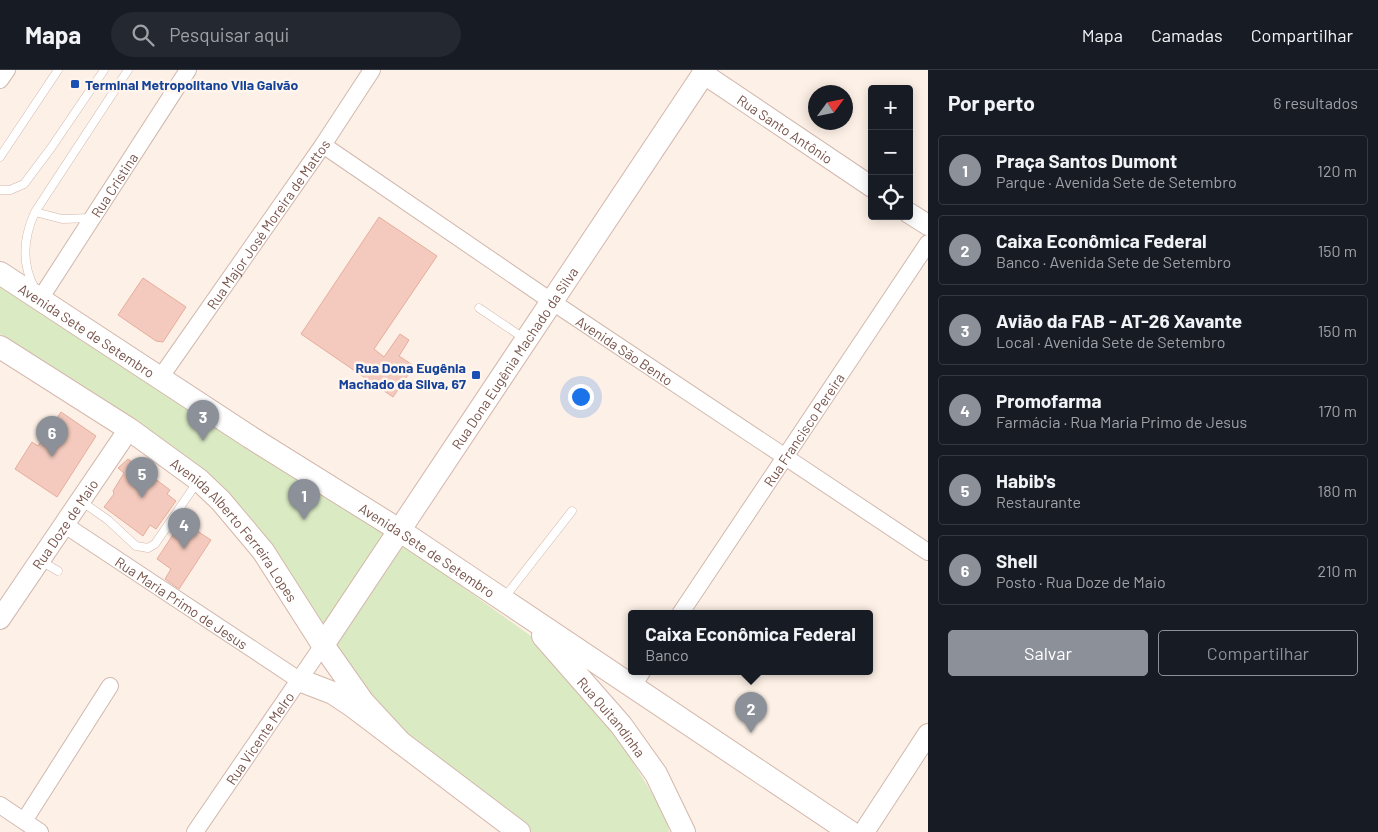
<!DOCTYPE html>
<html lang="pt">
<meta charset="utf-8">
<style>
:root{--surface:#171b24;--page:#242831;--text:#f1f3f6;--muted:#9ea1a6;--line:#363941;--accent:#8c9099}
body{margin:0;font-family:Barlow,sans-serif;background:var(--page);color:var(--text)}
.controls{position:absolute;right:15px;top:15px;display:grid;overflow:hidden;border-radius:5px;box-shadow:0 2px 12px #0003}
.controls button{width:45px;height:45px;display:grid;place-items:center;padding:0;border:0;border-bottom:1px solid var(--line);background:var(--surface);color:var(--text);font:25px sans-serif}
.compass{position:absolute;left:808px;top:15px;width:45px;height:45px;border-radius:50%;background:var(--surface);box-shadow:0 2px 12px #0003;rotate:57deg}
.you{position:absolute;left:580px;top:326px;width:18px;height:18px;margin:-12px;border:4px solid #fff;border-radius:50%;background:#1a73e8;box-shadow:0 0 0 8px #1a73e833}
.badge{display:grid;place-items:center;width:32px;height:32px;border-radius:50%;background:var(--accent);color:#fff;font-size:16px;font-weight:700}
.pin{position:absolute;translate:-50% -41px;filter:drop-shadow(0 1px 2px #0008)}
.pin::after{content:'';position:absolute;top:26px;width:18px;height:15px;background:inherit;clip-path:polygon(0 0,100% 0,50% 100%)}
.popup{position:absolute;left:628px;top:540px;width:245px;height:65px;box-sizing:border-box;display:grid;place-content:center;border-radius:5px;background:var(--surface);filter:drop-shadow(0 1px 4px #0005);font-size:16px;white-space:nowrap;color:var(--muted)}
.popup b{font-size:19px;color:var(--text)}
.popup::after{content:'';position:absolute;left:50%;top:100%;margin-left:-10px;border:10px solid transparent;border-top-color:var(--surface)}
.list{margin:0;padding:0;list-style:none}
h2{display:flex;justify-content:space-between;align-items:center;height:65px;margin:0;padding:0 20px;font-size:21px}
h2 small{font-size:16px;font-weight:400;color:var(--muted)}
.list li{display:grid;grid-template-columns:32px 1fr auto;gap:15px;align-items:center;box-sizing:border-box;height:70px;margin:0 10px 10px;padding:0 10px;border:1px solid var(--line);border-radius:5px}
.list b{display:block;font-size:19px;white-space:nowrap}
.list p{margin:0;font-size:16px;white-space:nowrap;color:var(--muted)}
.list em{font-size:16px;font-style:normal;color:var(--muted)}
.actions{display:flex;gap:10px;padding:15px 20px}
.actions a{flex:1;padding:11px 0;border:1px solid var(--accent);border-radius:5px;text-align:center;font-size:18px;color:var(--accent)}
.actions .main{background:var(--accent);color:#fff}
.icon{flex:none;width:28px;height:28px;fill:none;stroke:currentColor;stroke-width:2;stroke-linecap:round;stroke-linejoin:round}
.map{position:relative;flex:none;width:928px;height:762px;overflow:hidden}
header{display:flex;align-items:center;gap:30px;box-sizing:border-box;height:70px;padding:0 25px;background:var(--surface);border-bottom:1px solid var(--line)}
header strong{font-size:24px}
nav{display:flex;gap:28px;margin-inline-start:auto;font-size:18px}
.search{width:350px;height:45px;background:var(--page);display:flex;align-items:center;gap:12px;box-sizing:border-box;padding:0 18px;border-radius:28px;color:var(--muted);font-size:19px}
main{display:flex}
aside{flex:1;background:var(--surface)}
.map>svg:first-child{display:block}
</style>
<header>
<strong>Mapa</strong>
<div class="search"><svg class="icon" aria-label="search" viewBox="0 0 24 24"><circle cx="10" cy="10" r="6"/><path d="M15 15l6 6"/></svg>Pesquisar aqui</div>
<nav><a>Mapa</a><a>Camadas</a><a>Compartilhar</a></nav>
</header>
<main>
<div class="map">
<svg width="928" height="762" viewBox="0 0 928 762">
<rect width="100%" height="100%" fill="#fdf0e6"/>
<path fill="#daebc4" d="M0,209l421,278 110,79 89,105 47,77 2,14h-137l-36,-26 -117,-94 -164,-228 -135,-100 -80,-50z"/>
<path fill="#f3cabd" stroke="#e6ad9d" d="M379,147l58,39 -63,93 10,8 16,-23 9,6 -10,16 15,10 -21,31 -92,-63z
M143,208l43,29 -23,35 -7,-1 -38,-26z
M61,342l35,24 -39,61 -42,-28 17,-27 6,4z
M128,389l42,31 -3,4 9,7 -20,28 -6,-4 -7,11 -39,-29 10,-13 -1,-3 11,-18 -6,-5z
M182,451l29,19 -32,49 -14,-10 6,-10 -14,-10z"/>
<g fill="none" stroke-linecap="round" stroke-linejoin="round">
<defs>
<path id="service" d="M0,87l58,-87
M0,120h10l14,-6 27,-36 53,-78
M35,142l27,7 29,-1
M34,217c-13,-25 -10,-51 1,-75l93,-142
M479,238l46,31
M81,431l27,19 28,26 12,2 7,-4 43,-63
M41,491l17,10
M504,528l68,-87"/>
<g id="minor">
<path d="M0,10l7,-10"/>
<path id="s1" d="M323,75l228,156 377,251"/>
<path id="s2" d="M40,229l148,-229"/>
<path id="s3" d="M160,308l163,-233 49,-75"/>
<path id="s4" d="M65,455l234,155"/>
<path id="s5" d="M680,544l248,-371"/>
<path d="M633,616l9,-14"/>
<path d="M0,735l40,27"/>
<path d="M24,751l86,-135"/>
<path id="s6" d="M195,762l128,-187"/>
</g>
<g id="tertiary">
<path id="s7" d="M704,4l168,113"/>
<path d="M909,143l19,12"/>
<path id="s8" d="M0,549l129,-190"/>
<path d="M864,762l64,-98"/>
</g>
<g id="secondary">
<path id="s9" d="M0,203l250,164 149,93 451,302"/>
<path id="s10" d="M0,277l129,82 70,51 22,21 42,50 60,94 40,57 37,40"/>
<path id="s11" d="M543,566l78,89 35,49 28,58"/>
<path id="s12" d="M323,575l383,-575"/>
<path d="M299,610l34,13 18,12 168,127"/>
</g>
</defs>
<use href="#service" stroke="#d1b8ae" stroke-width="9"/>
<use href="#minor" stroke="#d1b8ae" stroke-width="18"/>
<use href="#tertiary" stroke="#d1b8ae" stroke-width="22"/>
<use href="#secondary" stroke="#d4b7ac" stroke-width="24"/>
<use href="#service" stroke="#fff" stroke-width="8"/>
<use href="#minor" stroke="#fff" stroke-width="16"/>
<use href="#tertiary" stroke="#fff" stroke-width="20"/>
<use href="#secondary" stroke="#fff" stroke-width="22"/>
</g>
<g fill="#1a4fb4" stroke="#fff5ed" stroke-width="2">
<rect x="70" y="9" width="10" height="10" rx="2.5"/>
<rect x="471" y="300" width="10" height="10" rx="2.5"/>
</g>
<g text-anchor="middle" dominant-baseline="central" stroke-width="5" stroke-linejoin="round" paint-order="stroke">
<g font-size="14" font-weight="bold" fill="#164399" stroke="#fff5ed" text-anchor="start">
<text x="85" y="14">Terminal Metropolitano Vila Galvão</text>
<text x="466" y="297" text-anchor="end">Rua Dona Eugênia<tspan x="466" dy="16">Machado da Silva, 67</tspan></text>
</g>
<g font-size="14" fill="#77534a" stroke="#fff5ed">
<text stroke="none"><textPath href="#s7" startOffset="98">Rua Santo Antônio</textPath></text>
<text stroke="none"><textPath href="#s2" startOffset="136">Rua Cristina</textPath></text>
<text stroke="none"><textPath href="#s3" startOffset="188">Rua Major José Moreira de Mattos</textPath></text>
<text stroke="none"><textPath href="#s9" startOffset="104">Avenida Sete de Setembro</textPath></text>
<text stroke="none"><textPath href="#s1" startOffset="365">Avenida São Bento</textPath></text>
<text stroke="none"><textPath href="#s12" startOffset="345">Rua Dona Eugênia Machado da Silva</textPath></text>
<text stroke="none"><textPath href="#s5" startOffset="222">Rua Francisco Pereira</textPath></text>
<text stroke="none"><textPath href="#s8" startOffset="115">Rua Doze de Maio</textPath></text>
<text stroke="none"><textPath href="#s10" startOffset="300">Avenida Alberto Ferreira Lopes</textPath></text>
<text stroke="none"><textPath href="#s9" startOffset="509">Avenida Sete de Setembro</textPath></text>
<text stroke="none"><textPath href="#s4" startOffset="140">Rua Maria Primo de Jesus</textPath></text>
<text stroke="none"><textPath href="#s11" startOffset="106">Rua Quitandinha</textPath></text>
<text stroke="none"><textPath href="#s6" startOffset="114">Rua Vicente Melro</textPath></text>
</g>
</g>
</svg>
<div class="controls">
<button>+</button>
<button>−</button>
<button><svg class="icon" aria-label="locate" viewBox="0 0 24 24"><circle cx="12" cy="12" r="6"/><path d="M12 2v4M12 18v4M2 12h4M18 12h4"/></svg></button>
</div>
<svg class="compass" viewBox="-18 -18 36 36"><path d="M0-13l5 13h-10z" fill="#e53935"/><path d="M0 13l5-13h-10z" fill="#9ea1a6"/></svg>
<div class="you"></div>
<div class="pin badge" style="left:304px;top:450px">1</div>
<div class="pin badge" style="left:751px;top:663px">2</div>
<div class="popup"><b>Caixa Econômica Federal</b>Banco</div>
<div class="pin badge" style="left:203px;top:371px">3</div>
<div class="pin badge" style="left:184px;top:479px">4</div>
<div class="pin badge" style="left:142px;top:428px">5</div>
<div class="pin badge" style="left:52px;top:387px">6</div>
</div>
<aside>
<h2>Por perto<small>6 resultados</small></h2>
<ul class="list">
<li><span class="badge">1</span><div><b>Praça Santos Dumont</b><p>Parque · Avenida Sete de Setembro</p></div><em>120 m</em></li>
<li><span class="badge">2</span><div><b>Caixa Econômica Federal</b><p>Banco · Avenida Sete de Setembro</p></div><em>150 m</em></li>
<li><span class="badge">3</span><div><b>Avião da FAB - AT-26 Xavante</b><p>Local · Avenida Sete de Setembro</p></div><em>150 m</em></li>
<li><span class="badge">4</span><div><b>Promofarma</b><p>Farmácia · Rua Maria Primo de Jesus</p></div><em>170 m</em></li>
<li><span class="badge">5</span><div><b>Habib's</b><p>Restaurante</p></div><em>180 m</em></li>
<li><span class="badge">6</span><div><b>Shell</b><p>Posto · Rua Doze de Maio</p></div><em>210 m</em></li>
</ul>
<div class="actions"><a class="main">Salvar</a><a>Compartilhar</a></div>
</aside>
</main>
